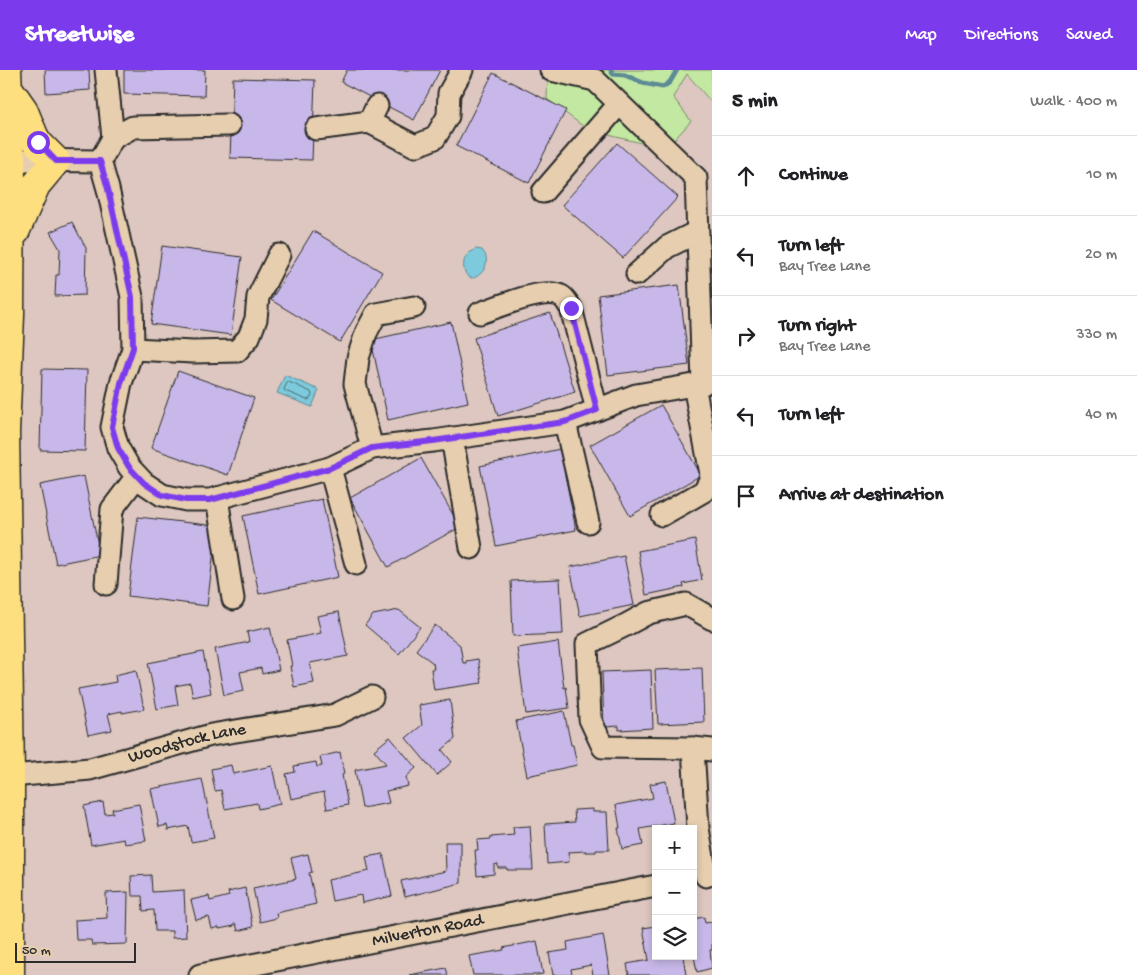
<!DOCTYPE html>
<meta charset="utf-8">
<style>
:root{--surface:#fff;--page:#f6f6f6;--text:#202124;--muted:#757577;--line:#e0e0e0;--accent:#7c3aed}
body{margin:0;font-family:"Gochi Hand",sans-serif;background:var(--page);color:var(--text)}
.controls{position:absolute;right:15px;bottom:15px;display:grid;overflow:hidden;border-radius:0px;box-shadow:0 2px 8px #0003}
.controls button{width:45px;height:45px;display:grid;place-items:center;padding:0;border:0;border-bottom:1px solid var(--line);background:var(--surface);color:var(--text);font:25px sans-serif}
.scale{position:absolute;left:15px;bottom:12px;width:121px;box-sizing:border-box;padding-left:5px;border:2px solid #2b2b2b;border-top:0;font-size:14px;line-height:18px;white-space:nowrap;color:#2b2b2b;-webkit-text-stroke:4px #e6ceaf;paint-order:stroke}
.stop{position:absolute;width:15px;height:15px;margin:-11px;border:4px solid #7c3aed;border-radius:50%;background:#fff}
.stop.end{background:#7c3aed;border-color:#fff;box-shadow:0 1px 5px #0008}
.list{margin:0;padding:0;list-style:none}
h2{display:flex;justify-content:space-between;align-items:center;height:65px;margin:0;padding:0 20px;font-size:21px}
h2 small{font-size:16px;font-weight:400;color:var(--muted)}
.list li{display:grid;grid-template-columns:32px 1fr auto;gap:15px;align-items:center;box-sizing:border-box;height:80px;padding:0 20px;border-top:1px solid var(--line)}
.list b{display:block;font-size:19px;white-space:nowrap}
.list p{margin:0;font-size:16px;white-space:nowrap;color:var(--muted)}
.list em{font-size:16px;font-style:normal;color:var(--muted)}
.icon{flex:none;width:28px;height:28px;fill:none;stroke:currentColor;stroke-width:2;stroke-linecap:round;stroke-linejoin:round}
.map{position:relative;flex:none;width:712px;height:905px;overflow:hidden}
header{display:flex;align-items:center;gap:30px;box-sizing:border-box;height:70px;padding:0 25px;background:var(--accent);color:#fff}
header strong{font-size:24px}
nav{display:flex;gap:28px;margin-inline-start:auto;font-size:18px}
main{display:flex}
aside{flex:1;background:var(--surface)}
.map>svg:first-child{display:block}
</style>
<header>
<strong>Streetwise</strong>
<nav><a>Map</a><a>Directions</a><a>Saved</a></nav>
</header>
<main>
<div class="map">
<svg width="712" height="905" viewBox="0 0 712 905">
<rect width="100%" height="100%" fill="#ddc7c0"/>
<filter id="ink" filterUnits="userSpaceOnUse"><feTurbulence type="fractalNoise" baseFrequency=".02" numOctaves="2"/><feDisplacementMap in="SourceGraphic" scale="10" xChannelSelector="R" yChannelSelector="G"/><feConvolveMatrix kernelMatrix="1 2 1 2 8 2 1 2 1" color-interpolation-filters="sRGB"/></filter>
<g filter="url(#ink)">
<path fill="#c3e8a2" stroke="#778a66" d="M548,0h164v33l-25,-29 -14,23 18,24 -25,28 -78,-19 -41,-31z"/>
<path fill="#7dcadc" stroke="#5c8a95" d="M476,179l6,1c4,5 5,8 4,14 -1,5 -3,7 -6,10 -13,13 -23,-10 -11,-21 2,-1 4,-2 7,-4z
M285,305l34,15 -7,17 -35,-14z"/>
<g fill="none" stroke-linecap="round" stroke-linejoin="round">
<path stroke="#4c6b72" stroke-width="1" d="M289,312l22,10 1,3 -2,4 -3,1 -22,-9 -1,-2 3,-6z"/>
<path stroke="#5c8a95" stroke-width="5" d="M611,0l2,4 12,1 18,8 20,4 7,-5 7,-12"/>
</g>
<path fill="#c8b8e9" stroke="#2b2b2b" d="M45,0h44l1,20 -44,3z
M124,0h81l-1,26 -80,-2z
M347,0h93l-26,50 -73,-38z
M493,3l73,37 -37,73 -73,-37z
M233,8l82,2 -3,80 -82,-2z
M617,73l61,54 -55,61 -61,-53z
M72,152l14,26 -1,47 -30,1 1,-21h3l1,-26 -10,-17z
M313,161l69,41 -42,70 -69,-42z
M162,176l80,11 -11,78 -80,-11z
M679,215l10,80 -81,10 -10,-80z
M550,243l25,79 -77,24 -24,-78z
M451,252l17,80 -80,18 -17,-80z
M42,299l45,1 -2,81 -45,-1z
M178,301l76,27 -26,77 -77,-27z
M661,335l40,70 -71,41 -40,-71z
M560,379l16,81 -80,16 -16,-80z
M421,388l39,69 -72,40 -38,-69z
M84,406l16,79 -44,9 -16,-79z
M322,429l16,78 -79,17 -16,-78z
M138,447l79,9 -10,80 -79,-10z
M695,470l7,40 -19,4 1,3 -38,8 -8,-44z
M624,486l10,49 -54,11 -10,-49z
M560,509l3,55 -50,2 -2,-55z
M399,540l21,17 -21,27 -34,-29 8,-10z
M339,542l9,44 -38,7 4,20 -20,4 -4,-21h2l-5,-26 34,-7 -4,-17z
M435,555l25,20 3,18h3v-2l12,-2 4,24 -48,7 -3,-21h3l-1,-6 -17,-13z
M270,557l9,43 -17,4 -1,-6 -21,4 4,19 -20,4 -9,-46 34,-7 -2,-10z
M558,572l6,46 2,-1 3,21 -43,6 -9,-66z
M203,582l8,41 -18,4 -3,-14 -15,3 3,19 -21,4 -9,-46z
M702,598l2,54 -46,2 -3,-54z
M136,600l8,39 -22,4v-2l-14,3 4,16 -24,5 -10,-46 38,-7 -1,-7z
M651,600l2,58 -34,2v-4l-15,1 -2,-55z
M450,630l5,39 -13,11 10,12 -15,13 -31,-37 16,-13 -3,-20z
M564,641l7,34h2l4,20 -50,11 -11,-55z
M390,667l26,31 -10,9 2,9 -22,5 3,12 -27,5 -7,-38 31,-6 -12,-14z
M340,682l4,22 -2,1 6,30 -21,4 -3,-17 -33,7 -5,-25 9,-2 -1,-6 22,-4 1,5 5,-1 -2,-9z
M231,695l2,9 39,-8 8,38 -22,5 -1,-6 -32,6 -4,-19 -6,1 -4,-22z
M202,709l12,59 -23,4 -3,-16 -20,4 -1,-5 -8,2 -8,-38z
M666,711l8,42 -34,6 3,16 -21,4 -4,-21h2l-4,-23 37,-7 -3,-14z
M103,732l2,12 8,-1 -1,-4 27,-5 7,37 -21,3 -1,-5 -33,6 -7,-39z
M593,739v3h14l2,38h-13v2h-11l1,-1 -18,1 1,10 -22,2 -2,-40 30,-2 -1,-12z
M530,756l3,44h-26v-2h-9v-4l-4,1v9l-17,2 -2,-26h3l-1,-10 14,-1v-2l23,-2 -1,-8z
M445,772h16v41l-56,14 -4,-16 45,-10z
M308,784l4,18 -3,1 7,31 -40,9 1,5 -17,4 -7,-34 43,-9 -5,-21z
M383,784l9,42 -30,7 -1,-8 -29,6 -4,-21 41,-9 -3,-14z
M151,805l1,17 32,-2 2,47 -14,1v-7h-17l-1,-21 -11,1 -1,-15h-10l-1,-20z
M245,818l8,39 -15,4 -2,-7h-2v2l-15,3v-2l-7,2 -3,-12 -13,3 -5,-20 18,-4 1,5 19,-5 -1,-4z
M128,822l-1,52 -35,1 -1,-5h-15l-1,-20 32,-2 -1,-25z
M704,847l1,6 7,-1v28h-2l2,18 -15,4 -4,-21v-32z
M656,856v30h27l3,19h-57l-2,-11 22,-4 -6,-32z
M603,865l7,40h-17l-2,-10 -20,4 1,6h-19l-4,-22 19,-3 -1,-8z
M537,871l6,33 -6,1h-64l-4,-19 35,-6 -1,-2z
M446,898l2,7h-39z"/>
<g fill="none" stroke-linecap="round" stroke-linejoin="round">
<defs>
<g id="minor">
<path d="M106,0l7,68"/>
<path d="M551,0l44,10 101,98 7,206 -9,1 17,89 -2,8 -5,9 -42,24"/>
<path d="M369,52l8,-16"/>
<path d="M316,59l53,-7 46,24 20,-8 13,-22 1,-23 13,-23"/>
<path d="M100,91l8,28 24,108 1,52 -12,34 -9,44 6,21 11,19 15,16 18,12 24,5h24l120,-32 42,-20 61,-7 132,-19 71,-27 58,-10"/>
<path d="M100,91l13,-23 20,-11 96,-2"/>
<path d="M0,93l11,-3 89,1"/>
<path d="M543,122l76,-88"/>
<path d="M637,204l30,-27 30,-15"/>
<path d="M480,243c18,-6 64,-26 81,-17 4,2 7,8 10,12l26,102"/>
<path d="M133,279l60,3 44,-1 12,-14 7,-18 2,-22 21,-42"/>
<path d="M565,352l23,100"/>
<path d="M452,368l19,110"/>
<path d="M372,378l-17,-64 3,-26 8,-25 10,-19 38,-7"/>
<path d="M330,398l26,96"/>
<path d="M217,428l16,101"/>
<path d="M106,514l6,-75 25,-33"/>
<path d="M712,549l-26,-15 -38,9 -22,12 -39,19 3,75 13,28 90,1 19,2"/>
<path d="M693,678l5,80 8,48"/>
<path id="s1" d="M0,707l90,-8 121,-34 124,-20 37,-18"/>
<path id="s2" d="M200,905l456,-89"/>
</g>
<path id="major" d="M7,0l4,90 -1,155 -5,117 5,344v199
M11,22l12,17 11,27 4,7 18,18 -20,24 -21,47"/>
</defs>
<use href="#minor" stroke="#2b2b2b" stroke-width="25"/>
<use href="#major" stroke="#2b2b2b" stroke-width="31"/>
<use href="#minor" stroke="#e6ceaf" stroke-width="21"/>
<use href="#major" stroke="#fedf80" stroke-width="28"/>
</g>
</g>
<g fill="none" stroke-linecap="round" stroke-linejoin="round" filter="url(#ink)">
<path stroke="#7c3aed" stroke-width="6" d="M38,72l18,19h44l8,28 24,108 1,51 -12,35 -9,44 6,21 11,19 15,16 18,12 24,5h24l120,-32 42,-20 61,-7 132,-19 32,-12 -26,-102"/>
</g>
<g text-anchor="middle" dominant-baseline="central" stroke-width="4" stroke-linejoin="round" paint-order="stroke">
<g font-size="18" fill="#2b2b2b" stroke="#e6ceaf">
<text stroke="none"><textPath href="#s1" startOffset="191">Woodstock Lane</textPath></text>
<text stroke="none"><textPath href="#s2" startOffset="232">Milverton Road</textPath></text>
</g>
</g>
</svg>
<div class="controls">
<button>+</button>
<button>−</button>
<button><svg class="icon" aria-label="layers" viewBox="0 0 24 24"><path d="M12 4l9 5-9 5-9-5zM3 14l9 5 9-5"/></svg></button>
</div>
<div class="scale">50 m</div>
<div class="stop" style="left:38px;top:72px"></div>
<div class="stop end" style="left:571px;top:238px"></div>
</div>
<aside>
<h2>5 min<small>Walk · 400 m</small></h2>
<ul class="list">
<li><svg class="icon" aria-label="ahead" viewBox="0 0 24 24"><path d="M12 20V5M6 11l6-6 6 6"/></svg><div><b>Continue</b></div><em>10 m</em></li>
<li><svg class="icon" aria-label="left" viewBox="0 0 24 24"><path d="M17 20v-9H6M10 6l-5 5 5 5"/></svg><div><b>Turn left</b><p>Bay Tree Lane</p></div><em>20 m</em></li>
<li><svg class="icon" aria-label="right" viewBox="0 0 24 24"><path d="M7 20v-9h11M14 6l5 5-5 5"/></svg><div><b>Turn right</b><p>Bay Tree Lane</p></div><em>330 m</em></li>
<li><svg class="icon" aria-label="left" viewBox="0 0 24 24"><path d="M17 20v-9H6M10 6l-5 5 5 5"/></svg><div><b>Turn left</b></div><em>40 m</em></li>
<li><svg class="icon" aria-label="arrive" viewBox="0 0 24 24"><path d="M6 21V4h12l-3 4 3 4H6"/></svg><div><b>Arrive at destination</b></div></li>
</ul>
</aside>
</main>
